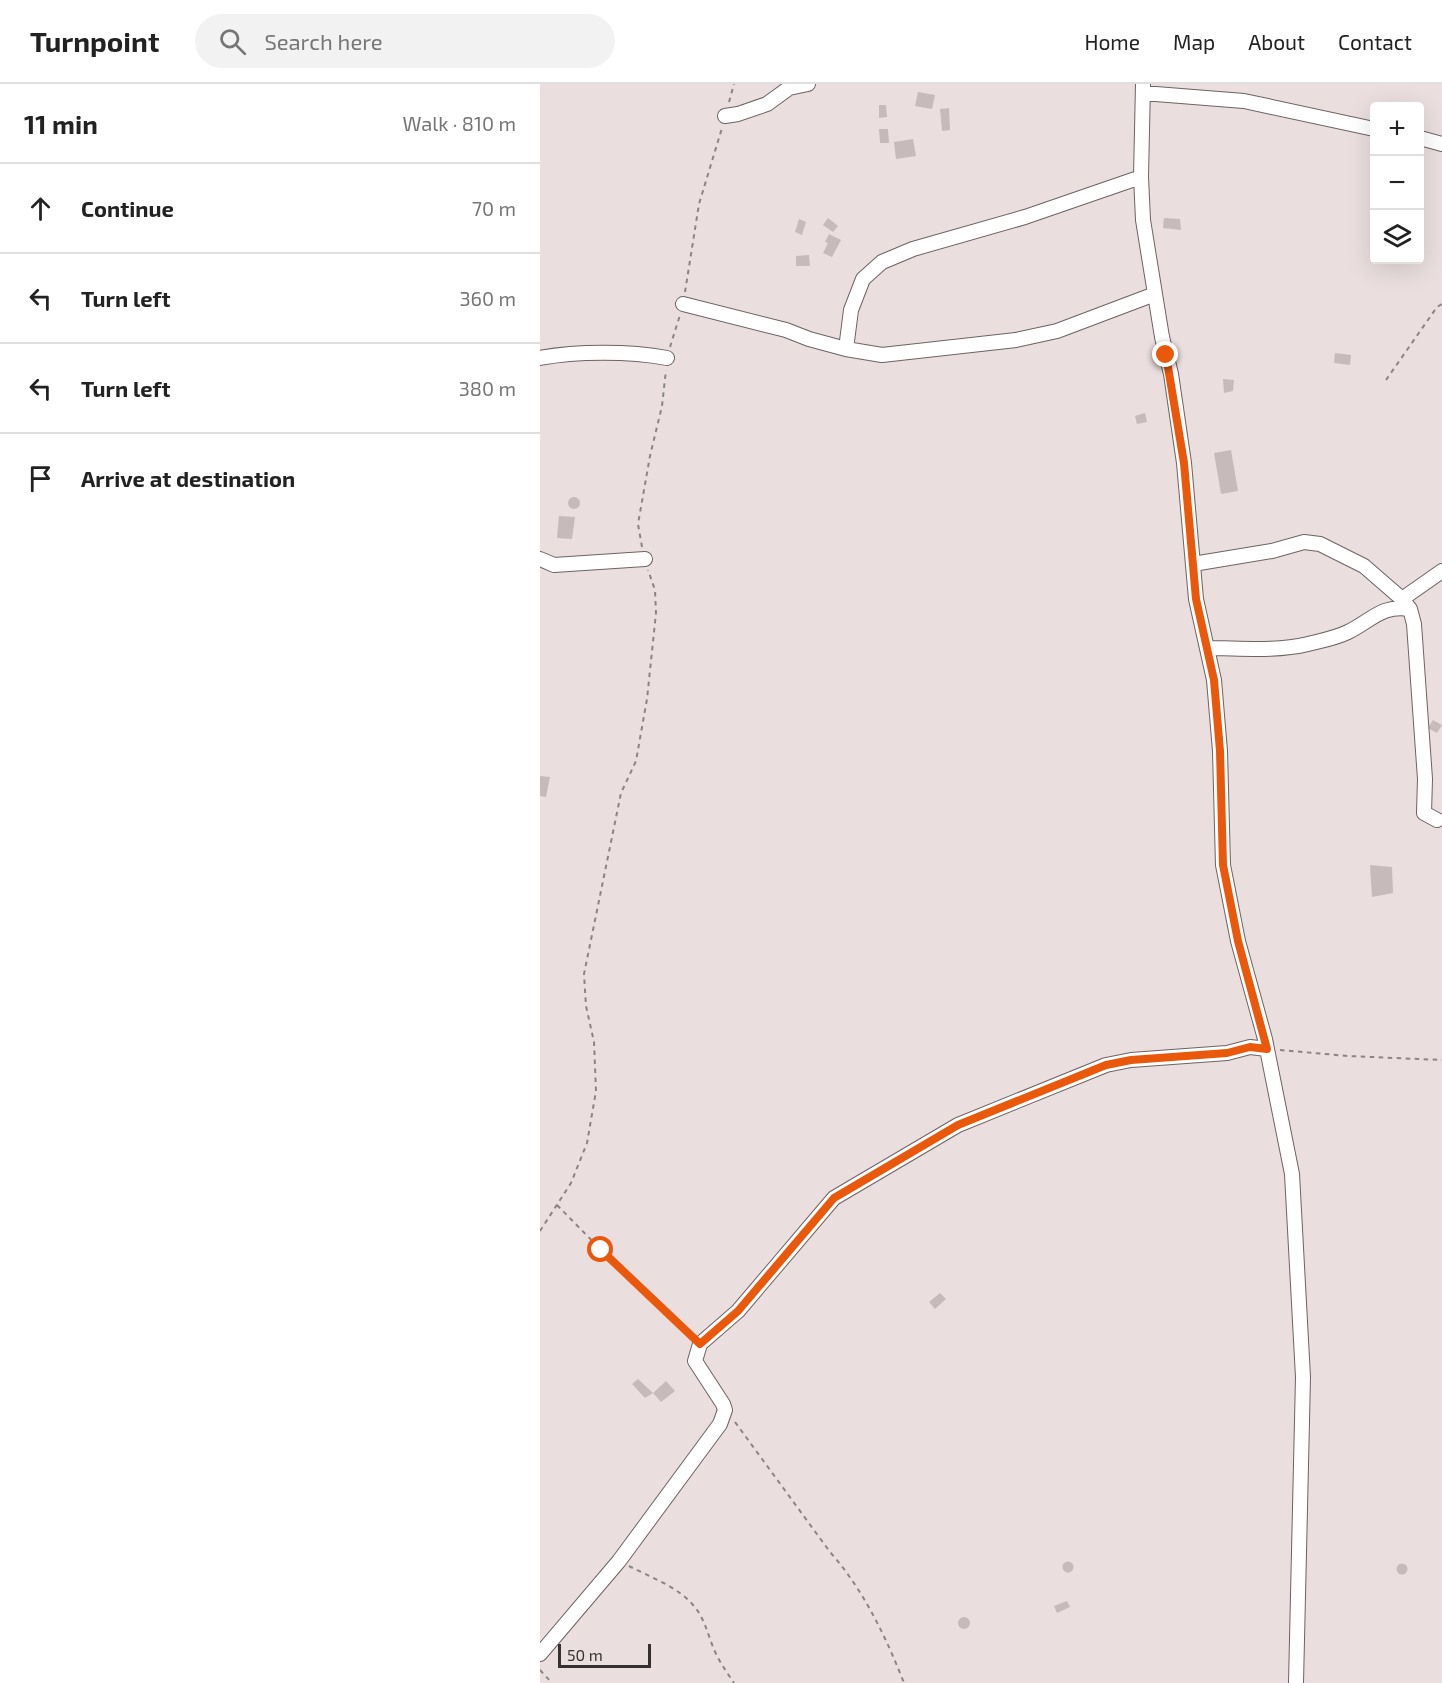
<!DOCTYPE html>
<meta charset="utf-8">
<style>
:root{--surface:#fff;--page:#f2f2f2;--text:#222;--muted:#767676;--line:#e0e0e0}
body{margin:0;font-family:"Exo 2",sans-serif;background:var(--page);color:var(--text)}
.controls{position:absolute;right:18px;top:18px;display:grid;overflow:hidden;border-radius:6px;box-shadow:0 6px 24px #0002}
.controls button{width:54px;height:54px;display:grid;place-items:center;padding:0;border:0;border-bottom:2px solid var(--line);background:var(--surface);color:var(--text);font:30px sans-serif}
.scale{position:absolute;left:18px;bottom:15px;width:93px;box-sizing:border-box;padding-left:6px;border:3px solid #363131;border-top:0;font-size:16px;line-height:21px;white-space:nowrap;color:#363131;-webkit-text-stroke:4px #eadede;paint-order:stroke}
.stop{position:absolute;width:18px;height:18px;margin:-14px;border:4px solid #ea580c;border-radius:50%;background:#fff}
.stop.end{background:#ea580c;border-color:#fff;box-shadow:0 2px 6px #0008}
.list{margin:0;padding:0;list-style:none}
h2{display:flex;justify-content:space-between;align-items:center;height:78px;margin:0;padding:0 24px;font-size:26px}
h2 small{font-size:20px;font-weight:400;color:var(--muted)}
.list li{display:grid;grid-template-columns:39px 1fr auto;gap:18px;align-items:center;box-sizing:border-box;height:90px;padding:0 24px;border-top:2px solid var(--line)}
.list b{display:block;font-size:22px;white-space:nowrap}
.list em{font-size:20px;font-style:normal;color:var(--muted)}
.icon{flex:none;width:33px;height:33px;fill:none;stroke:currentColor;stroke-width:2;stroke-linecap:round;stroke-linejoin:round}
.map{position:relative;flex:none;width:902px;height:1599px;overflow:hidden}
header{display:flex;align-items:center;gap:36px;box-sizing:border-box;height:84px;padding:0 30px;background:var(--surface);border-bottom:2px solid var(--line)}
header strong{font-size:28px}
nav{display:flex;gap:33px;margin-inline-start:auto;font-size:21px}
.search{width:420px;height:54px;background:var(--page);display:flex;align-items:center;gap:15px;box-sizing:border-box;padding:0 21px;border-radius:33px;color:var(--muted);font-size:22px}
main{display:flex}
aside{flex:1;background:var(--surface)}
.map>svg:first-child{display:block}
</style>
<header>
<strong>Turnpoint</strong>
<div class="search"><svg class="icon" aria-label="search" viewBox="0 0 24 24"><circle cx="10" cy="10" r="6"/><path d="M15 15l6 6"/></svg>Search here</div>
<nav><a>Home</a><a>Map</a><a>About</a><a>Contact</a></nav>
</header>
<main>
<aside>
<h2>11 min<small>Walk · 810 m</small></h2>
<ul class="list">
<li><svg class="icon" aria-label="ahead" viewBox="0 0 24 24"><path d="M12 20V5M6 11l6-6 6 6"/></svg><div><b>Continue</b></div><em>70 m</em></li>
<li><svg class="icon" aria-label="left" viewBox="0 0 24 24"><path d="M17 20v-9H6M10 6l-5 5 5 5"/></svg><div><b>Turn left</b></div><em>360 m</em></li>
<li><svg class="icon" aria-label="left" viewBox="0 0 24 24"><path d="M17 20v-9H6M10 6l-5 5 5 5"/></svg><div><b>Turn left</b></div><em>380 m</em></li>
<li><svg class="icon" aria-label="arrive" viewBox="0 0 24 24"><path d="M6 21V4h12l-3 4 3 4H6"/></svg><div><b>Arrive at destination</b></div></li>
</ul>
</aside>
<div class="map">
<svg width="902" height="1599" viewBox="0 0 902 1599">
<rect width="100%" height="100%" fill="#eadede"/>
<path fill="#c6babb" d="M378,8l17,3 -3,14 -17,-3z
M339,21h7l1,12 -8,1z
M409,24l1,22 -8,1 -2,-22z
M339,45h9l1,14h-9z
M373,55l3,17 -20,3 -2,-17z
M288,134l10,8 -5,6 -10,-7z
M624,134l16,1 1,11 -18,-2z
M259,135l7,3 -4,13 -7,-3z
M289,150l12,6 -9,17 -9,-4 5,-10 -3,-1z
M269,171l1,11h-14v-10z
M795,269l16,2 -1,10 -16,-2z
M683,295l11,1 -1,11 -9,2z
M605,329l2,9 -10,2 -2,-8z
M691,366l7,41 -17,3 -7,-41z
M28 419a6 6 0 1 1 12 0a6 6 0 1 1-12 0Z
M19,432l16,1 -3,22 -15,-1z
M893,636l9,5 -5,8 -9,-5z
M0,692l10,1 -4,20 -6,-1z
M830,781l22,2 1,26 -21,4z
M400,1209l6,6 -11,10 -6,-7z
M98,1295l15,14 -8,5 -13,-14z
M126,1297l9,10 -14,11 -8,-9z
M522.5 1483a5.5 5.5 0 1 1 11 0a5.5 5.5 0 1 1-11 0Z
M856.5 1485a5.5 5.5 0 1 1 11 0a5.5 5.5 0 1 1-11 0Z
M527,1517l3,6 -13,6 -3,-7z
M418 1539a6 6 0 1 1 12 0a6 6 0 1 1-12 0Z"/>
<g fill="none" stroke-linecap="round" stroke-linejoin="round">
<defs>
<path id="street" d="M603,0l-2,93 2,43 19,117 9,37 13,89 12,136 18,81 6,71 3,114 15,76 27,98 27,135 11,203 -7,306
M603,9l101,8 130,28
M185,32l13,-2 29,-10 22,-16 19,-4
M880,54l22,6
M143,220l103,26 23,9 37,10 36,6 134,-15 41,-9 98,-37
M306,265l5,-39 12,-31 19,-17 31,-13 112,-32 116,-40
M0,274c36,-7 90,-7 127,0
M0,475l14,6 91,-6
M653,480l79,-13 32,-9 16,2 44,22 38,33 8,10 4,15 11,155 -1,34 13,7
M862,515l40,-28
M667,564c33,0 68,4 101,-4 12,-3 28,-6 40,-12 23,-11 34,-28 62,-23
M0,1570l79,-93 101,-137 5,-14 -2,-6 -28,-43 5,-17 38,-33 96,-113 124,-73 148,-60 25,-5 96,-7 23,-6 17,2"/>
</defs>
<use href="#street" stroke="#6d6364" stroke-width="16"/>
<path stroke="#8c8484" stroke-width="2" stroke-dasharray="4.5 4.5" stroke-linecap="butt" d="M189,18l5,-18
M145,208l14,-88 23,-76
M130,263l10,-32
M846,296l51,-73 5,-3
M102,463l-4,-23 12,-68 12,-50 4,-36
M740,966l68,6 94,4
M17,1121l54,55 80,75
M0,1147l31,-48 16,-40 9,-52 -2,-49 -8,-36 -2,-32 37,-181 15,-32 11,-62 9,-86 -1,-23 -7,-20
M195,1338l95,130c33,37 56,85 74,131
M89,1482c21,11 49,21 64,39 11,12 14,27 20,42 5,13 13,24 21,36
M0,1586l12,13"/>
<use href="#street" stroke="#fff" stroke-width="14"/>
</g>
<g fill="none" stroke-linecap="round" stroke-linejoin="round">
<path stroke="#ea580c" stroke-width="8" d="M61,1166l99,94 38,-33 96,-113 124,-73 148,-60 25,-5 96,-7 23,-6 17,2 -29,-108 -15,-76 -3,-114 -6,-71 -18,-81 -12,-136 -18,-108"/>
</g>
</svg>
<div class="controls">
<button>+</button>
<button>−</button>
<button><svg class="icon" aria-label="layers" viewBox="0 0 24 24"><path d="M12 4l9 5-9 5-9-5zM3 14l9 5 9-5"/></svg></button>
</div>
<div class="scale">50 m</div>
<div class="stop" style="left:61px;top:1166px"></div>
<div class="stop end" style="left:626px;top:271px"></div>
</div>
</main>
